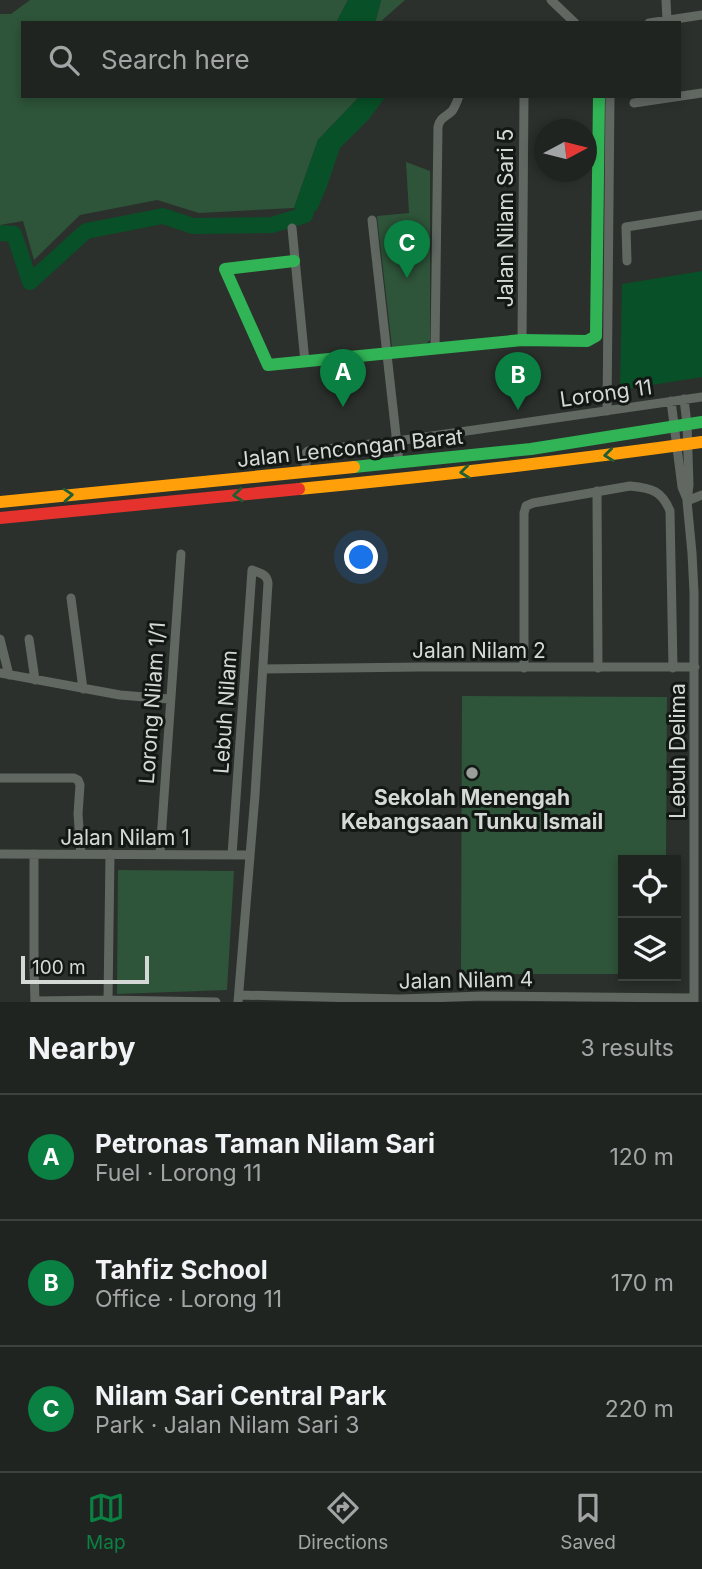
<!DOCTYPE html>
<meta charset="utf-8">
<style>
:root{--surface:#202421;--page:#282c2a;--text:#f1f3f6;--muted:#a2a4a5;--line:#3d413f;--accent:#0b8043}
body{margin:0;font-family:Inter,sans-serif;background:var(--page);color:var(--text)}
.controls{position:absolute;right:21px;bottom:21px;display:grid;overflow:hidden;border-radius:0px;box-shadow:0 4px 10px #0003}
.controls button{width:63px;height:63px;display:grid;place-items:center;padding:0;border:0;border-bottom:2px solid var(--line);background:var(--surface);color:var(--text);font:35px sans-serif}
.compass{position:absolute;left:534px;top:119px;width:63px;height:63px;border-radius:50%;background:var(--surface);box-shadow:0 4px 10px #0003;rotate:83deg}
.scale{position:absolute;left:21px;bottom:18px;width:128px;box-sizing:border-box;padding-left:7px;border:4px solid #d4d9d5;border-top:0;font-size:19px;line-height:24px;white-space:nowrap;color:#d4d9d5;-webkit-text-stroke:5px #141815;paint-order:stroke}
.you{position:absolute;left:362px;top:558px;width:24px;height:24px;margin:-18px;border:5px solid #fff;border-radius:50%;background:#1a73e8;box-shadow:0 0 0 10px #1a73e833}
.badge{display:grid;place-items:center;width:46px;height:46px;border-radius:50%;background:var(--accent);color:#fff;font-size:23px;font-weight:700}
.pin{position:absolute;translate:-50% -58px;filter:drop-shadow(0 2px 4px #0008)}
.pin::after{content:'';position:absolute;top:37px;width:24px;height:21px;background:inherit;clip-path:polygon(0 0,100% 0,50% 100%)}
.list{margin:0;padding:0;list-style:none}
h2{display:flex;justify-content:space-between;align-items:center;height:91px;margin:0;padding:0 28px;font-size:30px}
h2 small{font-size:23px;font-weight:400;color:var(--muted)}
.list li{display:grid;grid-template-columns:46px 1fr auto;gap:21px;align-items:center;box-sizing:border-box;height:126px;padding:0 28px;border-top:2px solid var(--line)}
.list b{display:block;font-size:26px;white-space:nowrap}
.list p{margin:0;font-size:23px;white-space:nowrap;color:var(--muted)}
.list em{font-size:23px;font-style:normal;color:var(--muted)}
.icon{flex:none;width:38px;height:38px;fill:none;stroke:currentColor;stroke-width:2;stroke-linecap:round;stroke-linejoin:round}
.map{position:relative;flex:none;width:702px;height:1002px;overflow:hidden}
.search{position:absolute;background:var(--surface);box-shadow:0 4px 10px #0003;left:21px;right:21px;top:21px;height:77px;display:flex;align-items:center;gap:18px;box-sizing:border-box;padding:0 24px;border-radius:0px;color:var(--muted);font-size:26px}
.sheet{height:469px;background:var(--surface)}
nav{display:flex;justify-content:space-around;align-items:center;box-sizing:border-box;height:98px;border-top:2px solid var(--line);background:var(--surface);font-size:19px;color:var(--muted)}
nav a{display:grid;justify-items:center;gap:4px}
nav .on{color:var(--accent)}
.map>svg:first-child{display:block}
</style>
<div class="map">
<svg width="702" height="1002" viewBox="0 0 702 1002">
<rect width="100%" height="100%" fill="#2b302c"/>
<path fill="#2e5439" d="M30,0h318l-12,23h-313v73h337l-42,44 -24,68 -95,5 -42,-13 -77,15 -46,45 -11,-39 -23,4v-211h11z
M381,0h24l-26,23h-4z
M406,162l24,9v169l-7,6 -31,1 -15,-131 32,-3z
M462,696l205,1 -1,163h-43v114h-162z
M118,870l116,1 -7,119 -110,4z"/>
<path fill="#085027" d="M348,0h33l-6,23h-39z
M360,96h26l-17,23 -29,29 -14,41 -9,21 -12,5 -11,-7 24,-68z
M702,271v106l-82,13 2,-106z"/>
<g fill="none" stroke-linecap="round" stroke-linejoin="round">
<path stroke="#085027" stroke-width="16" d="M0,233l14,1 16,48 56,-51 77,-15 30,10 79,-1 33,-10 6,-19"/>
<path stroke="#616862" stroke-width="9" d="M551,0l24,23
M666,0l1,20
M649,23l53,-8
M634,103l68,-10
M372,220l27,242
M292,228l13,134
M627,261l-1,-34 76,-12
M522,340l2,-244
M435,348l3,-221c2,-10 8,-10 14,-16 3,-4 5,-10 7,-15
M684,399l3,25 2,61 -2,16 5,52 2,39v410
M671,401l11,86 5,12
M607,411l3,-315
M306,471v-18l2,-2 89,-10 305,-44
M597,491l1,177
M687,501l15,-6
M71,598l12,91
M0,639l9,36
M29,639l6,41
M524,668v-155l2,-7 7,-3 97,-17c22,2 32,5 40,25l3,157
M263,669l157,-2h275
M0,673l120,22 49,4
M0,778h74l4,2 2,5 -2,29 3,40
M0,854l249,1
M34,854v114l1,34
M160,854l21,-300
M232,855l20,-285c8,3 15,4 16,13l-13,212 -17,207
M239,995l161,4 82,-3 212,2
M108,1000l2,-146
M35,1001l73,-1 108,2"/>
<path stroke="#30b455" stroke-width="12" d="M294,261l-69,8 43,96 254,-25 65,1 9,-5 3,-240
M354,467l177,-18 171,-27"/>
<path stroke="#ff9f0a" stroke-width="12" d="M299,489c135,-13 269,-28 403,-47
M0,502l354,-35"/>
<path stroke="#e5322d" stroke-width="12" d="M0,518l299,-29"/>
</g>
<defs><path id="oneway-chevron" d="M-2-3.5L2.5 0L-2 3.5" fill="none" stroke-width="1.6" stroke-linecap="round" stroke-linejoin="round" transform="scale(1.75)"/></defs>
<g stroke="#215e32">
<use href="#oneway-chevron" transform="translate(609 455) rotate(173)"/>
<use href="#oneway-chevron" transform="translate(465 472) rotate(174)"/>
<use href="#oneway-chevron" transform="translate(68 495) rotate(-4)"/>
<use href="#oneway-chevron" transform="translate(238 495) rotate(174)"/>
</g>
<circle fill="#999e9a" stroke="#141815" stroke-width="2.5" cx="472" cy="773" r="7"/>
<g text-anchor="middle" dominant-baseline="central" stroke-width="6" stroke-linejoin="round" paint-order="stroke">
<g font-size="21" fill="#d4d9d5" stroke="#141815">
<text transform="translate(505 218) rotate(-90)">Jalan Nilam Sari 5</text>
<text transform="translate(606 393) rotate(-8)">Lorong 11</text>
<text transform="translate(350 448) rotate(-6)">Jalan Lencongan Barat</text>
<text x="479" y="650">Jalan Nilam 2</text>
<text transform="translate(152 703) rotate(-86)">Lorong Nilam 1/1</text>
<text transform="translate(225 712) rotate(-86)">Lebuh Nilam</text>
<text transform="translate(677 751) rotate(-90)">Lebuh Delima</text>
<text x="125" y="837">Jalan Nilam 1</text>
<text transform="translate(466 980) rotate(-1)">Jalan Nilam 4</text>
</g>
<g font-size="21" font-weight="bold" fill="#d4d9d5" stroke="#141815">
<text x="472" y="797">Sekolah Menengah<tspan x="472" dy="24">Kebangsaan Tunku Ismail</tspan></text>
</g>
</g>
</svg>
<div class="controls">
<button><svg class="icon" aria-label="locate" viewBox="0 0 24 24"><circle cx="12" cy="12" r="6"/><path d="M12 2v4M12 18v4M2 12h4M18 12h4"/></svg></button>
<button><svg class="icon" aria-label="layers" viewBox="0 0 24 24"><path d="M12 4l9 5-9 5-9-5zM3 14l9 5 9-5"/></svg></button>
</div>
<svg class="compass" viewBox="-18 -18 36 36"><path d="M0-13l5 13h-10z" fill="#e53935"/><path d="M0 13l5-13h-10z" fill="#a2a4a5"/></svg>
<div class="scale">100 m</div>
<div class="you"></div>
<div class="pin badge" style="left:343px;top:407px">A</div>
<div class="pin badge" style="left:518px;top:410px">B</div>
<div class="pin badge" style="left:407px;top:278px">C</div>
<div class="search"><svg class="icon" aria-label="search" viewBox="0 0 24 24"><circle cx="10" cy="10" r="6"/><path d="M15 15l6 6"/></svg>Search here</div>
</div>
<section class="sheet">
<h2>Nearby<small>3 results</small></h2>
<ul class="list">
<li><span class="badge">A</span><div><b>Petronas Taman Nilam Sari</b><p>Fuel · Lorong 11</p></div><em>120 m</em></li>
<li><span class="badge">B</span><div><b>Tahfiz School</b><p>Office · Lorong 11</p></div><em>170 m</em></li>
<li><span class="badge">C</span><div><b>Nilam Sari Central Park</b><p>Park · Jalan Nilam Sari 3</p></div><em>220 m</em></li>
</ul>
</section>
<nav>
<a class="on"><svg class="icon" aria-label="map" viewBox="0 0 24 24"><path d="M3 6l6-2 6 2 6-2v14l-6 2-6-2-6 2zM9 4v14M15 6v14"/></svg>Map</a>
<a><svg class="icon" aria-label="directions" viewBox="0 0 24 24"><path d="M12 3l9 9-9 9-9-9zM9 14v-3h6M13 9l2 2-2 2"/></svg>Directions</a>
<a><svg class="icon" aria-label="saved" viewBox="0 0 24 24"><path d="M7 4h10v16l-5-4-5 4z"/></svg>Saved</a>
</nav>
